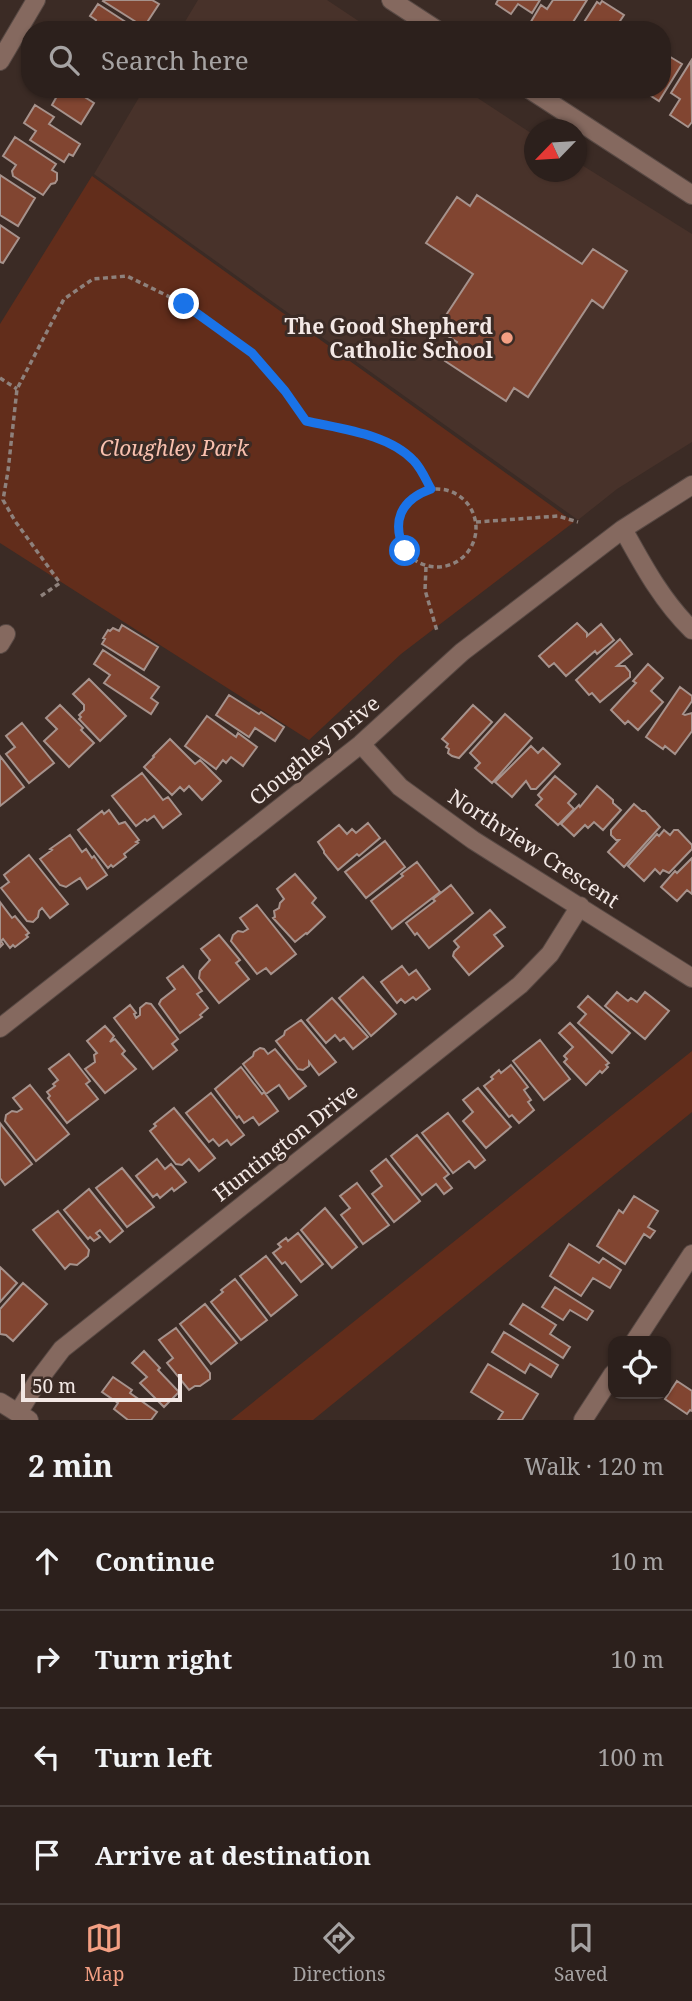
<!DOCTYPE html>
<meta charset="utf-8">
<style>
:root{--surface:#2c201c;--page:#342825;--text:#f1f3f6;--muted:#a6a3a3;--line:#483e3b;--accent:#f39f83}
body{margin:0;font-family:"Noto Serif",serif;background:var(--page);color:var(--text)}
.controls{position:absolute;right:21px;bottom:21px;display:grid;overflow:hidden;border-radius:14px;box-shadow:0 2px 5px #0004}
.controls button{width:63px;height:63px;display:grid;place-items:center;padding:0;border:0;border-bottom:2px solid var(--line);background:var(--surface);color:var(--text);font:35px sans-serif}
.compass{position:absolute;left:524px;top:119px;width:63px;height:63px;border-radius:50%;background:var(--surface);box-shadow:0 2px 5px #0004;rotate:245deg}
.scale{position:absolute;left:21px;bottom:18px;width:161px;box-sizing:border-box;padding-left:7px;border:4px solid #f3e8e5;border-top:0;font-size:19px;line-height:24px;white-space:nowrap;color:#f3e8e5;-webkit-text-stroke:5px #3b2b25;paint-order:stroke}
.stop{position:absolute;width:21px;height:21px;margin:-16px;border:5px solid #1a73e8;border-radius:50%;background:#fff}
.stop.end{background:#1a73e8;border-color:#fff;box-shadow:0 2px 7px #0008}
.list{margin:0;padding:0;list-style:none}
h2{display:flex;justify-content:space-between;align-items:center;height:91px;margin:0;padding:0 28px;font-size:30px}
h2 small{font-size:23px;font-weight:400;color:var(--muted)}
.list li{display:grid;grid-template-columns:46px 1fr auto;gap:21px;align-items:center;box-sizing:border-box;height:98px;padding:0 28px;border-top:2px solid var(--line)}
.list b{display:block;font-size:26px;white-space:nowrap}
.list em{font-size:23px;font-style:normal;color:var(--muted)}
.icon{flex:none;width:38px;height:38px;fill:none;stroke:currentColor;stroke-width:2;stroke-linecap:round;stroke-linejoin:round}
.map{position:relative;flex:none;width:692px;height:1420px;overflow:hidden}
.search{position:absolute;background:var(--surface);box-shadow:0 2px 5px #0004;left:21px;right:21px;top:21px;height:77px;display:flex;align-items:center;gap:18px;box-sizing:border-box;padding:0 24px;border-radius:28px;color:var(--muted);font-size:26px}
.sheet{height:483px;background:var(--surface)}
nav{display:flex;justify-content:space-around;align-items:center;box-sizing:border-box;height:98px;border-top:2px solid var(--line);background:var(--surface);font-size:19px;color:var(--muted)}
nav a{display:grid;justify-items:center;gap:4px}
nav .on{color:var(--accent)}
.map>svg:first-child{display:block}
</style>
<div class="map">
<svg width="692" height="1420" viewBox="0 0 692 1420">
<rect width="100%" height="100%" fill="#3b2b25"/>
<path fill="#48322a" d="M198,0h129l45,30h-192z
M144,89h320l70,46v37h42l1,-10 115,72v208l-75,47 -39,31 -484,-346z"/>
<path fill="#622d1b" d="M92,176l482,346 -173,132 -92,86 -309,-197v-219z
M692,1051v61l-379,308h-82z"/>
<path fill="#814531" stroke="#a6928c" stroke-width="2" d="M104,0h48l7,4 -15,23 -41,-26z
M498,0h42l-8,13 -14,-9 -7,10 -15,-10z
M553,0h34l-19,30h-18l-4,-3 -2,3h-7l-8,-5 12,-20 6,4z
M602,1l22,14 -10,15h-35l18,-28 3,2z
M98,4l40,26h-48l6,-10 -6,-4z
M662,52l20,12 -23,37 -16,-10 -3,5 -12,-7h34z
M691,61l1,61 -4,5 -18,-12 10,-16 -9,-6z
M46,89h26l22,14 -13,21 -29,-19 5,-9z
M35,105l19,12 -5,7 31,20 -7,12 -4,-2 -5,8 -34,-22 6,-9 -12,-8z
M15,137l41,27 -4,6 5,3v7l-2,3 -4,1 -8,11 -30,-19 -1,-5 4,-6 -13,-9z
M0,175l35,23 -17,28 -18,-11z
M477,195l105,69 11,-15 34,22 -24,37 -11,-8 -64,97 -14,-9 -8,13 -61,-40 12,-19 -20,-13 36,-55 -47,-31 31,-46 13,9z
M0,225l19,13 -16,25 -3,-1z
M577,623l10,10v3l14,-12 13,16 -17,14 -2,-3 -29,25 -12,-13 -5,4 -10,-11z
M122,625l36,22 -14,23 -42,-26 3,-5 -2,-1 5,-8 2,1 3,-3 6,3z
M620,639l12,15 -15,12h8l5,6v5l-30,25 -8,-9 -3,2 -13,-15z
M103,650l56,37 -8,11 7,5 -7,11 -47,-31 6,-8 -16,-11z
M648,664l15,14 -12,13 12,11 -25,28 -10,-9 -3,3 -14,-14 25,-27 -3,-2z
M89,679l37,37 -26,25 -21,-22 2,-2 -2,-2 5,-5v-5l-11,-11z
M680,687l12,9v5l-9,13 2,1 7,-2v18l-17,23 -10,-8 -2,3 -17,-12z
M229,695l30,19 2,-2 23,15 -9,14 -20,-13 -6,9 -33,-22z
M60,705l23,23 -2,2 13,13 -25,24 -25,-26 13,-12 -11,-11z
M473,705l19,17 -33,36 -7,-2 -4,-3 1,-4 -3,-2 2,-3 -6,-5z
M505,714l27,24 -40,45 -17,-15 5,-5 -10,-10z
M207,716l29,21 2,-4 19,14 -14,19 -12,-9 -5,6 -3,-3 -7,9 -31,-23z
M22,723l32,40 -25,20 -23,-29 9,-7 -9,-11z
M170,739l25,25 5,-4 21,21 -19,19 -13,-14 -5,5 -4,-4 -8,8 -28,-28 10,-10 -1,-1z
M531,746l7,7 5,-5 17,16 -24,25h-5l-5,-8 -14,16 -17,-15z
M0,756l24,31 -24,19z
M142,773l21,27 5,-3 13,17 -18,14 -9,-12 -7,5 -2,-2 -9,7 -24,-30z
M555,776l21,18 -8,9 6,6 -16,16 -22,-20 6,-6 -4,-4z
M597,786l16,14v3l8,7 -18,20 -9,-8 -6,6 -3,-3 -11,11 -13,-12 18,-19 1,2z
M634,804l8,7h3l15,16 -36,40 -16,-15 11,-12h-3l-5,-5v-5z
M109,810l10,14 6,-2 14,18 -3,2 2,1 -14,11 2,3 -13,10 -2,-2 -3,3 -30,-38 24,-19 2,3z
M368,823l12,15 -21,18 -2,-2 -19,16 -14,-17v-2l-6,-9 21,-17 8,9 5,-5 4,4z
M664,830l6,5 4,-5h4l14,15v4l-23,24 -6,-3 -3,4 -5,-5 -11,12 -16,-15 29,-32 2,2z
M70,835l12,17 4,-3 6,9 2,-2 13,19 -20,14 -7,-11 -14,9 -6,-2 -20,-26 12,-9 -2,-1z
M385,841l20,26 -39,31 -21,-26z
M29,855l39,49 -18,14 -8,-10 -3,3 -1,6 -5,5 -6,-1 -26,-33 8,-6 -5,-7z
M692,858v36l-5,-4 -10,11 -16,-14 14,-16 2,2z
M417,862l23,30 -48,37 -21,-28 32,-25 -2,-2z
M295,874l21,24 -4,5 13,14 -18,17 -1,-1 -11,9 -22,-24 2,-1 -1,-6 5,-3 1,-5 4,-4 -7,-10z
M451,885l22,28 -44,35 -12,-15 -2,2 -9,-12 29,-22 -2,-2z
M0,902l12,16 3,-2 14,17 -3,2 2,2 -13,10 -2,-2 -3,3 -7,-9 -2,2 2,3 -3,3z
M257,905l39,49 -25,20 -5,-6 -9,6 -26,-33 2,-6 5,-4 5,1 5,-3 -8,-11z
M490,910l15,17 -11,8 9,11 -34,29 -16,-19 1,-4 5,-5 -5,-6z
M219,935l21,25 -4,3 13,16 -30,24 -20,-25 1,-7 10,-11 -9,-11z
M183,966l19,25 -5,3 11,14 -8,7 2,2 -22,16 -21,-29 2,-4 14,-11 -8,-11z
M402,966l7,9 7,-5 14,19 -14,11 -3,-3 -8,6 -4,-4 -4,4 -16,-21z
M363,977l33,37 -25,22 -32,-38z
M617,992l11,9 3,-3 6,4 8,-10 24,19 -24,28 -40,-33z
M588,996l42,37 -18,20 -34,-30 8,-9 -8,-7z
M332,998l36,39 -15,12 -9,-11 -4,3 -5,-6 -9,8 -19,-23z
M146,1003l5,1 27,35 -6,5 5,6 -24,19 -39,-51 16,-13 6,8 -2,1 2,4 4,-3v-7z
M301,1020l35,42 -17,13 -10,-13v4l-6,4 -5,-1 -22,-28 8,-6 1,-4z
M570,1023l39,40 -3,2 2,2 -6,6 -2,-2 -14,14 -22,-23 3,-3 -3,-3 9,-9 -14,-14z
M105,1026l9,10 -4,6 5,-3 10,12 -3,3 14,15 -31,24 -20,-24 10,-7 -1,-7 3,-2 -10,-12z
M540,1040l30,39 -26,21 -31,-39z
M260,1048l4,1 4,5 7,-5 31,37 -17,13 -10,-14 -13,9 -23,-30 10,-8 1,-4z
M69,1054l21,27 -4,3 12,15 -31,24 -19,-25 2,-2 -3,-4 8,-6 -2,-2 5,-4 -9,-11z
M511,1065l17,22 -4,3 7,10 -3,2 6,8 -15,13 -7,-8 -3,2 -25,-31 9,-7 -2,-2 8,-7 2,3z
M241,1067l21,27 2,-2 14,19 -19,14 -6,-8 -9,6 -5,-7 -2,2 -22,-29z
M30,1085l39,49 -33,27 -31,-40 1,-6 6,-4 5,1 5,-3 -9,-11z
M478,1088l33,39 -25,21 -23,-27 10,-9 -10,-12z
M211,1093l33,42 -13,10 -4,-5 -8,6 -6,-7 -4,3 -23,-29z
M174,1108l41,50 -16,13 -10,-12 -7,6 -6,-1 -26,-33 6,-5 -2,-2z
M448,1113l37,47 -10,8 -6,-7 -16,12 -31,-40z
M0,1123l32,41 -27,21 -5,-7z
M417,1135l32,39 -5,4 8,10 -8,6 -8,-10 -14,11 -31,-39z
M157,1159l8,10 6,-5 15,18 -12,9 -2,-3 -12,10 -3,-4 -4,3 -17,-21z
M386,1159l34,42 -26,21 -22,-28 10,-8 -11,-15z
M122,1168l32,39 -27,20 -31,-39z
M357,1183l32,42 -26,19 -22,-29 9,-7 -10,-12z
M89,1189l34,42 -13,11 -10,-12 -4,3 4,4 -6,4 -4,-4 -2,2 -24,-29z
M634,1196l24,15 -10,16 7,4 -5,7 -6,-4 -19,30 -28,-18 22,-36 4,3z
M325,1208l32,39 -25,21 -31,-38z
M58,1211l31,39 -1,6 -11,9 -7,-1 -5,5 -32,-39z
M298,1233l25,31 -22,18 -16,-20 -3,2 -9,-11 8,-6 -3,-3 8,-6 2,3z
M569,1244l30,19 4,-5 18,12 -11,18 -17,-10 -12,18 -31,-20z
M266,1256l31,39 -26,21 -31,-40z
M0,1267l17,16 -17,19z
M235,1279l32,41 -26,20 -30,-38 12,-10 -2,-2z
M23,1283l24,21 -34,37 -7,-6 -6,-1v-25z
M555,1287l38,24 -6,9 -17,-10 -7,10 -21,-13z
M205,1304l32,39 -26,21 -31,-40z
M523,1304l33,21 -6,9 20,13 -7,11 -53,-34z
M176,1328l34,45v6l-10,7h-5l-6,4 -22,-27 6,-5 -14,-18z
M504,1332l54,33 -7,12 -21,-13 -5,9 -33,-21z
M144,1351l16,17 -2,2 21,22 -15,15 -24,-24 7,-6 -15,-14z
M488,1364l50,30 -16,26h-24l5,-8 -32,-20z
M113,1377l19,13 -2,3 27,19 -6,8h-23l-14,-11 4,-6 -16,-11z
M677,1381l15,10v20l-2,-1 -3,4 -22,-15z"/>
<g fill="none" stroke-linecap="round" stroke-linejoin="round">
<defs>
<path id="minor" d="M391,0l46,30
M0,61l36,-61
M529,89l163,106
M623,529c20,36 39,72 69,101
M0,644l6,-10
M361,744l39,43 73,53 219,138
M0,1028l361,-284 101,-92 161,-123 69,-44
M635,1341l57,-87
M0,1402l29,18
M18,1413l19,-31 25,-33 458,-364 30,-31 30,-48
M583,1420l30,-46"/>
</defs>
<use href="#minor" stroke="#584944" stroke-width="20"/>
<path stroke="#8e817c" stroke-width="3.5" stroke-dasharray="5 3.5" stroke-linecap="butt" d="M0,378l17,11
M398 528a39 39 0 1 1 78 0a39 39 0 1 1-78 0Z
M476,522l82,-6 20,6
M426,567l-1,23 12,41
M41,596l19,-13 -45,-62 -12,-21 5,-29 9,-82 47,-90 29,-20 34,-3 57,28 68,49 33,38 21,30 85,22 24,18 16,28"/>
<use href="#minor" stroke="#85695f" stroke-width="18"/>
</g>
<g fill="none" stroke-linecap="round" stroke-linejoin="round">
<path stroke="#1a73e8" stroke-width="9" d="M184,304l68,49 33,38 21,30c35,8 83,13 108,40 7,7 12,19 17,28 -31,11 -40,33 -26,62"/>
</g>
<circle fill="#f39f83" stroke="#3b2b25" stroke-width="2.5" cx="507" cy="338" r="7"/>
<g text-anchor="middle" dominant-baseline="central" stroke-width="6" stroke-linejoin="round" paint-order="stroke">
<g font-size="21" font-weight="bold" fill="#f3e8e5" stroke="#3b2b25" text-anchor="end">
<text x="493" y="326">The Good Shepherd<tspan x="493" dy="24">Catholic School</tspan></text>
</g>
<g font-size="21" font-style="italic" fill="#f9c0ae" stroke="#3b2b25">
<text x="174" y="448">Cloughley Park</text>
</g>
<g font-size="21" fill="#f3e8e5" stroke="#3b2b25">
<text transform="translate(314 750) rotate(-39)">Cloughley Drive</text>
<text transform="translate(534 848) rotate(33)">Northview Crescent</text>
<text transform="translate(285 1142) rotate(-38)">Huntington Drive</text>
</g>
</g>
</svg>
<div class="controls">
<button><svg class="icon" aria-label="locate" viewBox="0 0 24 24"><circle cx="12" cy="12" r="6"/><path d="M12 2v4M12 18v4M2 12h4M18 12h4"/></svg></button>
</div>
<svg class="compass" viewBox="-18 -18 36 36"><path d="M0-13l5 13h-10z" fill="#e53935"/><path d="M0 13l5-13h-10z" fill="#a6a3a3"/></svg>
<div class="scale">50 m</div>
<div class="stop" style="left:405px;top:551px"></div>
<div class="stop end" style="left:184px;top:304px"></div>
<div class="search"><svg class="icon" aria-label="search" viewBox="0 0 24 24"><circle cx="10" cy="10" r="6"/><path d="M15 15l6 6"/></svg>Search here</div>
</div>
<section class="sheet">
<h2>2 min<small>Walk · 120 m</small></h2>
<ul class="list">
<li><svg class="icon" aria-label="ahead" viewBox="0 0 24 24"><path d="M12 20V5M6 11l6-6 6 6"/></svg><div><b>Continue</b></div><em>10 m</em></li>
<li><svg class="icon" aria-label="right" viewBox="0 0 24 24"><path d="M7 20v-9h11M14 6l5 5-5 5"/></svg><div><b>Turn right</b></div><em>10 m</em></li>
<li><svg class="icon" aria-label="left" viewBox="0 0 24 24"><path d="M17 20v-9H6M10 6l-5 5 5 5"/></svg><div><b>Turn left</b></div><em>100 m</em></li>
<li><svg class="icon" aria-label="arrive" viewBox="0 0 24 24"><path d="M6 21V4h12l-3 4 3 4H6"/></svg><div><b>Arrive at destination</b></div></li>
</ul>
</section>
<nav>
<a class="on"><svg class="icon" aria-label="map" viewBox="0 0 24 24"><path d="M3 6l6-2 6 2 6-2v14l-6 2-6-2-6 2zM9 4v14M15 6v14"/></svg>Map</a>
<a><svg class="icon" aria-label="directions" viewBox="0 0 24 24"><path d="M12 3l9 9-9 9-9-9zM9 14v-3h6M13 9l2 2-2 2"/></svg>Directions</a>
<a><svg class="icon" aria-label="saved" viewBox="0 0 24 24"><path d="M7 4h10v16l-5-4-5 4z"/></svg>Saved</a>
</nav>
